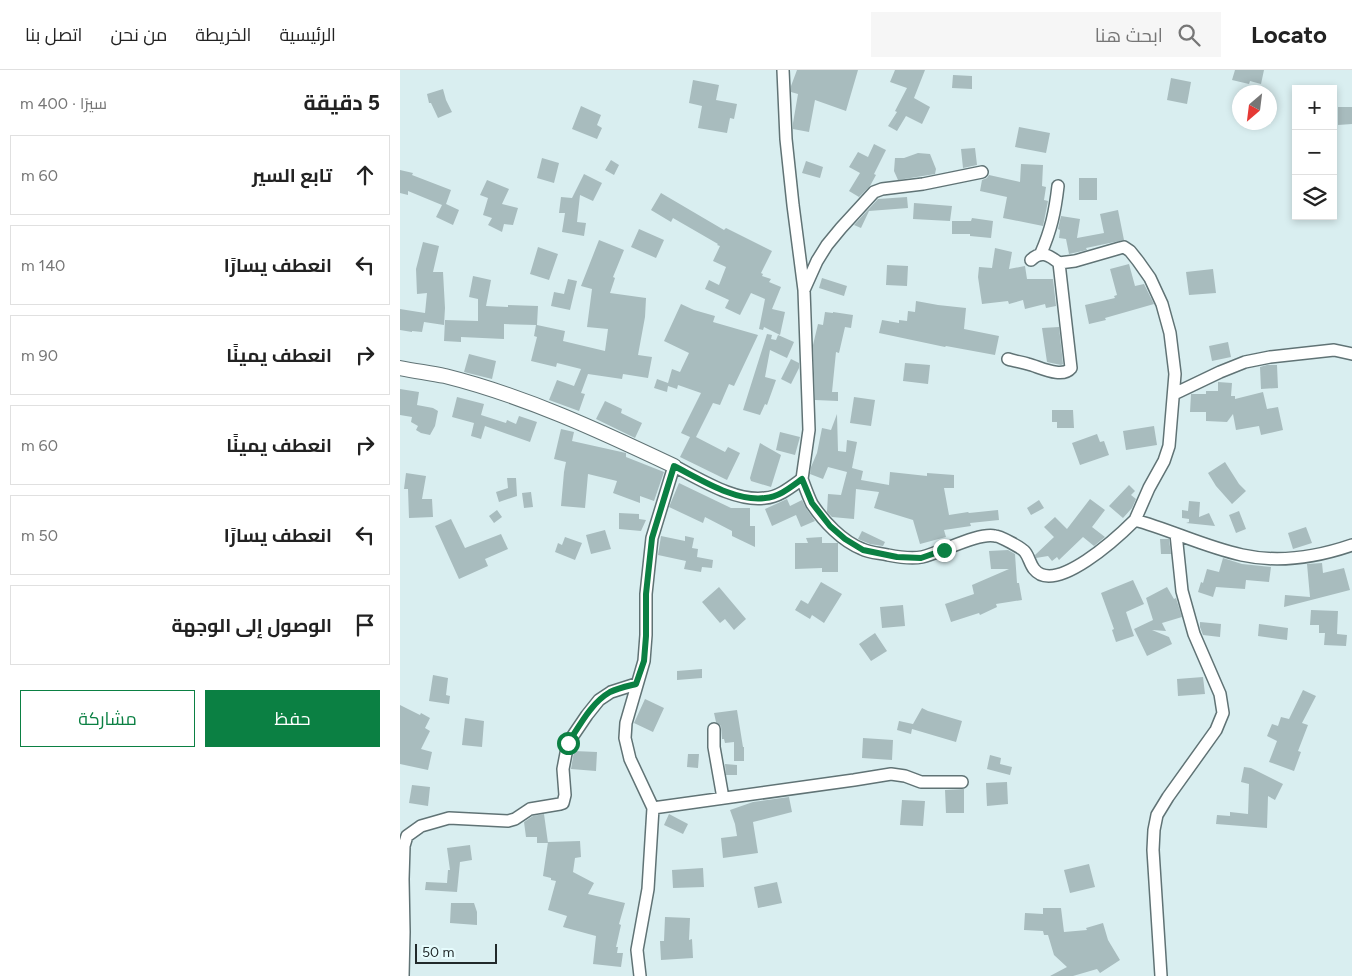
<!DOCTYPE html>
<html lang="ar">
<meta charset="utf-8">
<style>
:root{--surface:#fff;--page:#f6f6f6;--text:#222;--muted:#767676;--line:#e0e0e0;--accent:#0b8043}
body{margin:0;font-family:Figtree,Cairo,sans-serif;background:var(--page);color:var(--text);direction:rtl}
.controls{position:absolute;right:15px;top:15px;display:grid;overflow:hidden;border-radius:0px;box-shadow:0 2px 8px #0003}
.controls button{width:45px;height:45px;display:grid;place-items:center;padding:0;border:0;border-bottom:1px solid var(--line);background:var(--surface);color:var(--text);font:25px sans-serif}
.compass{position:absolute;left:832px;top:15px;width:45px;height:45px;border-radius:50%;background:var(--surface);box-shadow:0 2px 8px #0003;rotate:208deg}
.scale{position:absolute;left:15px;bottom:12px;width:82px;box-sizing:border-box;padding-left:5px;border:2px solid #21292a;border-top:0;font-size:14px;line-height:18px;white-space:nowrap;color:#21292a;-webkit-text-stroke:4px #e6fcfd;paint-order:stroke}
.stop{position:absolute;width:15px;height:15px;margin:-11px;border:4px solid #0b8043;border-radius:50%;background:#fff}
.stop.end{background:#0b8043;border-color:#fff;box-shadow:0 1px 5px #0008}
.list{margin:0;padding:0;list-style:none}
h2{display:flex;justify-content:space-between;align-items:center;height:65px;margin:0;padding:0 20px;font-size:21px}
h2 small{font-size:16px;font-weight:400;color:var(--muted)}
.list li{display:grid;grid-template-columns:32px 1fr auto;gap:15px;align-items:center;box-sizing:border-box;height:80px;margin:0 10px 10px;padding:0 10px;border:1px solid var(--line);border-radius:0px}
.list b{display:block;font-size:19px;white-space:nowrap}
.list em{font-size:16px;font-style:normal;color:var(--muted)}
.actions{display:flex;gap:10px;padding:15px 20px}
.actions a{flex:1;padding:11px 0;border:1px solid var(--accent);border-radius:0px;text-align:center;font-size:18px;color:var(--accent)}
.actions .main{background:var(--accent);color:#fff}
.icon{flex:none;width:28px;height:28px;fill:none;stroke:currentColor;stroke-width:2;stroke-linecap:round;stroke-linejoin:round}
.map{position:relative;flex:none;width:952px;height:906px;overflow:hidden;direction:ltr}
header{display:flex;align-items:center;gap:30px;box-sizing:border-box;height:70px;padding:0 25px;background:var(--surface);border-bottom:1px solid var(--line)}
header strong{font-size:24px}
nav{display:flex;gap:28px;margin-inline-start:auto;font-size:18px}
.search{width:350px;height:45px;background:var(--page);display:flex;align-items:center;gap:12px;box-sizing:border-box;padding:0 18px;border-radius:0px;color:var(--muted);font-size:19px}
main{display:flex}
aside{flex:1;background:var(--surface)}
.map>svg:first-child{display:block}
</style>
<header>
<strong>Locato</strong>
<div class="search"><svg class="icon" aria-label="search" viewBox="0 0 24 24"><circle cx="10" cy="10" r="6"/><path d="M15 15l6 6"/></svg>ابحث هنا</div>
<nav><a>الرئيسية</a><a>الخريطة</a><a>من نحن</a><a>اتصل بنا</a></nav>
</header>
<main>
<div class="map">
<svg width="952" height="906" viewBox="0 0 952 906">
<rect width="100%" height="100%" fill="#d9eef0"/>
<path fill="#a8bcbe" d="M397,0h61l-12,41 -31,-11 -6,32 -16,-3v-6l5,-29 -7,-2v-6z
M495,0h30l-11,28 16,9 -8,17 -16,-8 -9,15 -9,-5 9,-14 -2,-1 12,-23 -17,-6z
M835,0h29l-3,14 -11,-3 -1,3 -17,-4z
M553,5l19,1v13l-20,-1z
M771,8l20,4 -4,22 -20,-4z
M293,10l26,5 -3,15 21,4 -3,15 -4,-1 -3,15 -29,-5 4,-22 -13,-3z
M43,19l3,11 6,12 -14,6 -7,-15h-2l-2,-9z
M181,36l20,9 -4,10 5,3 -5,11 -25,-10z
M938,37h14v17l-14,1z
M619,57l31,6 -4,20 -31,-6z
M474,74l12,6 -12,24 2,1 -6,11 -11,11 -10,-6 11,-18 -11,-6 9,-15 10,5z
M575,78l2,17 -14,3 -2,-19z
M518,83l12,1 6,15 -1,5 -37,6 -4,-9 1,-13h9z
M142,88l17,5 -5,20 -17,-5z
M211,90l8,5 -5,10 -9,-5z
M406,91l17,6 -3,11 -18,-5z
M621,94l22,1 -1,21 4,1 -2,13 4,1 -5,25 -40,-8 4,-21 -27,-6 2,-11 5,-2 2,-3 31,7z
M0,100l13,3 -1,2 39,15 -5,14 13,6 -6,15 -17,-8 6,-12 -34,-14v4l-8,-2z
M184,104l18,9 -9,18 -13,-6 -3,27 9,1 -2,13 -22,-4 3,-19h-6l2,-16 11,1z
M679,108h18v22h-18z
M87,110l22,9 -7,15 16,4 -5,17 -9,-1 -2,8 -14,-7 4,-7 -9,-3 5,-17 -8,-3z
M261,123l63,37 2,-2 46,23 -11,22 2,1 -1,2 9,3 -2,3 12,5 -9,22 13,3 -5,23 -16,-8 -1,3 -4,-1 6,-30 -14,-6 -11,22 -15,-7 4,-8 -24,-11 4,-9 10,5 7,-18 -13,-6 7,-15 -3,-1 1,-1 -45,-26 -2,4 -20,-12z
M507,127l1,11 -39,3 -8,17 -7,-3 24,-26z
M514,133l38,3 -2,15 -37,-2z
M718,140l6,30 -38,8 1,2 -18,4 -3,-15 -7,-1 1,-8 -2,-1 3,-13 19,3 -3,19 27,-5 -4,-19z
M572,148l21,3 -2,17 -21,-2v-2h-18v-13h19z
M239,159l25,11 -8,18 -25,-11z
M199,170l25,10 -11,27 2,1 -5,15 36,5 -1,19 -7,38 14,2 -4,21 -25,-4 -1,5 -34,-5 -7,19 4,1 -6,17 -30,-11 8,-20 17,6 7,-17 -24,-6 -1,4 -25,-6 6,-24 -3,-1 2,-11 -32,-1v15l-43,-2v5l-17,-1 1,-21 33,1v-22l-9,-2 4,-21 18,4 -5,26 22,1v-2l30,1 -1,19 28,6 -2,10 42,10 3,-22 -21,-2 5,-38 -11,-3z
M23,172l16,4 -6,26h10l2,36 -1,17 -20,-3 -2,10 -10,-1v1l-12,-2v-21l25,4 2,-20 -10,1 -1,-25z
M138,177l20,7 -9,26 -19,-6z
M595,178l17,4 -3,17 16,-3 2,13h26l3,27 -10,2 -1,-4 -20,5 -2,-9 -14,4 -1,-3 -26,3 -4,-27 1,-10 13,1z
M729,194l6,22 9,-2 10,20 -49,14 1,2 -17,4 -4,-19 30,-7 -1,-2 3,-1 -7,-26z
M487,195l21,1 -1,20 -21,-1z
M813,199l3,24 -27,2 -3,-23z
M422,208l25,8 -3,10 -25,-8z
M168,209l9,2 -7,29 -19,-4 3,-14 10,2z
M516,231l22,4 28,3 -2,21 35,7 -4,19 -49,-9 -1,1 -66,-14 3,-13 17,3v-3l8,1 1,-10 7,1z
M281,234l13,6 21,6 -2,6 45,13 -24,51 -5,-2 -9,21 -7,-2 -17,34 29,15 3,-5 12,6 -13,27 -47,-23 10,-20 -9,-4 20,-40 -23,-8 -1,4 -9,-3 -1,6 -13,-4 3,-9 11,4 4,-14 8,3 9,-19 -25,-12z
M425,242l8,1v-1l20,3 -2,13 -6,-1 -6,26 -3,-1 -4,40h6v9l-23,-1 -2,-55 5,-21 5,1z
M659,257l4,37 -2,1 -14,-3 -5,-34z
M367,264l5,1 -1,4 5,1 2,-5 16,7 -7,16 -17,-8 -5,27 11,3 -9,25 -2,-1 -5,11 -17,-5z
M828,272l3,15 -19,4 -3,-15z
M69,284l27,7 -4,18 -28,-7z
M391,289l8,4v5l-8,16 -10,-5z
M505,293l25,2 -2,19 -25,-3z
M867,295h10l1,23 -17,1 -1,-22z
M818,312l14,1 -1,13h4v3l28,-7 4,17 11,-2 5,23 -22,5 -2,-9 -23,4 -3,-16 -6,8 -21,-1v-9h-16l1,-18h15v-3h12z
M0,319l19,3 -2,13 16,3 5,3 -3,15 -5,9 -9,-2 -5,-3 2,-4 -7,-4 1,-5 -12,-2z
M57,327l27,7 -3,11 25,8 1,-3 9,4 3,-8 18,6 -7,20 -45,-16 -4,13 -10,-3 3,-13 -22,-6z
M454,327l21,3 -4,26 -21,-3z
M205,331l17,8 -1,4 21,10 -7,15 -39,-19z
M652,340h21l1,18h-17v-6h-5z
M437,344l1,37 8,1 1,-12 10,2 -5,26 11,3 -2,9 28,5 1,-13 37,4v-3l27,2v13h-10l5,27 19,-3 1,1 29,-3 1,10 -29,3 1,3 -27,4 2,7 -26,7 -7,-24 -39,-12 5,-16 -23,-3 -2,30 -22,-2 -5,-5 1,-18 13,1 6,-23 -19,-5 -5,12 -13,-5 1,-7 6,-14 5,-25 9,2z
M754,356l3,19 -31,5 -3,-19z
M161,359l13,3 -2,9 54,12v4l38,15 -10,29 -14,-5v7l-27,-10 4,-12 -29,-7 -3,34 -24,-2 3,-34 2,-10 -12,-3z
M380,362l20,5 -5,18 -19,-5z
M697,364l3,8 4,-1 5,14 -29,10 -8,-22z
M360,373l21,12 -10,32 -20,-6 -1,-3z
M825,392l14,22 7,7 -14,13 -16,-18 -8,-13z
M6,403l20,3 -4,23h10l1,18 -24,1 -1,-29h-4z
M107,408h9l1,18 -18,6 -3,-10 12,-4z
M279,413l52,25h19v18h5v21l-23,-11v-5l-27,-14 -2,6 -34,-16z
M729,415l6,6 -4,4 5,4 -4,9 -9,10 -14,-12z
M131,422l2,15 -9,1 -2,-15z
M387,429l3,7 12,-6 4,8 9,13 -14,6 -5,-12 -24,11 -7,-17z
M690,429l15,11 -13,17 13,10 -11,9 -11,-9 -24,23 -2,-3 -5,4 -4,-5 -12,2 -1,-3 19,-18 -10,-10 11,-10 12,12z
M639,430l5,8 -13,7 -4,-7z
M789,431l11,1 -1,15 10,-4 6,13 -29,-3 3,-1v-3l-7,-1v-8l6,1z
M97,440l5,7 -8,6 -5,-7z
M839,441l7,18 -10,4 -7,-18z
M219,443l20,1v5l7,1 -5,11 -22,-2z
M51,449l14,29 36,-14 7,15 -23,10 3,7 -29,13 -24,-53z
M906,457l6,16 -19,6 -5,-16z
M205,460l6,19 -20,5 -5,-19z
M462,461l23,11 -2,4 -13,-2 -12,-5z
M261,466l24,5v-5l9,2 -2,10 6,1 -1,8 16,3 -1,8 -10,-1 -1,5 -17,-3 2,-8 -28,-6z
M165,467l17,6 -7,17 -20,-8 3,-9 4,2z
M422,467v6h16v29h-16v-4l-27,1v-26h13l-2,-5z
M760,469h9l2,15h-10z
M608,480l7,4 2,29h2l3,17 -26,4 1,3 -17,8 -1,-2 -28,9 -6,-18 29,-10 -2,-9 37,-16h-18l-2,-18z
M823,488l19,6 29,3 -2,15 -23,-2 -1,9 -29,-2 -3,10 -15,-5 3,-10 2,1 4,-14 12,3z
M922,493l1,10 21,-5 6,22 -66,17 1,-12 25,2 -3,-33z
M733,510l11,24 -18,8 8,24 -18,6 -4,-12 2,-1 -13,-36z
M421,512l21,12 -18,29 -12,-8 -2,4 -15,-9 6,-10 7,4z
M319,517l27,32 -12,11 -9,-11 -5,4 -18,-21z
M767,517l7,12 2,-1 6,19 -20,6 4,8 -14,-1 17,7 3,7 -25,12 -13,-27 19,-9 -7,-22z
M503,535l2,21 -23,2 -2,-21z
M911,540l27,1 -1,23 10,1 -1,11 -22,-1 1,-12h-6v-8h-9z
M800,552l21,2 -1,13 -17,-2 -3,-8z
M859,554l29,4 -1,12 -29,-4z
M475,563l12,18 -16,10 -12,-17z
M302,599v9l-25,2v-9z
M33,605l15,3 -2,17 4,1 -1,8 -20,-3z
M803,607l2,17 -27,2 -1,-17z
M903,620l13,6 -14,27 6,2 -10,26 3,1 -7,19 -25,-9 8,-21 -10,-5 5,-12 6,2 3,-9 8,2z
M245,629l19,9 -11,24 -19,-9z
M0,635l20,10 1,-2 9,5 -5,10 5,3 -9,18 11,3 -4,18 -28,-6z
M522,638l6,3 34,10 -6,21 -44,-13 -1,5 -14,-4 2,-9 14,3z
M337,640l6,37h1v14h-10v-19l-9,1 -1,-4h-2l-1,-13 -5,-4 -2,-9z
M65,648l19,3 -2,26 -20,-2z
M463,668l30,2 -1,20 -30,-2z
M174,681l23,1 -1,19 -25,-2z
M288,684h11l-1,14 -11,-1z
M590,685l11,3 -1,6 12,3 -2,8 -23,-6z
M325,694l12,1v10h-11z
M844,697l7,1 32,16 -8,16 -7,-4 -1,32 -51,-4 1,-9 13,1v-4l18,2 1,-30 -8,-2z
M607,712l1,22 -21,2 -1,-23z
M12,715l18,2 -2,19 -19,-3z
M564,719v24h-18l-1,-23z
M389,727l3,15 -39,10 5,31 -35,5 -2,-20 16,-2 -2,-12 -5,-14 23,-8z
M502,730l23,1 -2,25 -23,-1z
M144,744l4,29h-11v-6h-11l-2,-15 9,-6z
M269,744l19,10 -5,10 -19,-9z
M180,771l1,16 -6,1 -2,14 21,11 -6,11 37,9 -6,21 2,1 -5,22h2l-1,6h6l-2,14 -28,-3 3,-28 -33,-9 4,-11 -19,-6 8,-29 -5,-1v-2l-8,-2 5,-34z
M70,775l2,15 -12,2 -3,30 -32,-2 1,-8 21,1 1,-13h2l-3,-22z
M689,794l6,23 -25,6 -6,-23z
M303,798l1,19 -31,1 -1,-18z
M377,812l5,21 -24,5 -4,-21z
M51,833h23l3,9v13l-27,-2z
M643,838h18l3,24 23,-2 -1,-2 17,-5 5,17 12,20 -20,13 -3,-4 -24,7h-23l17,-9 -13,-12 -6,-20h-4l-1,-4 -19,-1 1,-17 18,1z
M265,847l25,1 -1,22 3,-1 1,19 -32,2 -1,-19h4z"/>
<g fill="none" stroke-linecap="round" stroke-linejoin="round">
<defs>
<path id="minor" d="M641,183c10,-23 14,-41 17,-67
M631,190c10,-10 18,-5 28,3l16,-2 45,-13 4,-1 6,4 8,10 12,17 12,26 8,29 5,41 -6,72 -5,15 -15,27 -14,32
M404,220l13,-29 10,-16 14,-17 33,-36 8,-3 41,-5 59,-12
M608,289c6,2 13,3 20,5 12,3 34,15 43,4l-12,-105
M774,324l46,-22 25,-10 25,-5 64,-7 18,4
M402,409c3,8 6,17 10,25 12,18 30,37 50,45 8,4 18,4 26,6 10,2 24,4 34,2 18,-4 57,-25 73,-21 5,0 27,12 30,16 4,5 5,12 9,17 21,27 85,-33 101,-49 36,10 70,27 107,35 36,8 75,2 110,-10
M314,659v18l9,51
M253,738l201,-28 37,-6 14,2 16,6h41
M3,906l1,-44 -1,-53 1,-33 3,-10 14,-10 28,-8 59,3 7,-2 15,-10 30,-5 3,-1 2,-8 -2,-26 5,-26 19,-28 12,-15 12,-8 25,-8
M240,906l-3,-26 11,-61 5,-81 -23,-49 -5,-21 1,-15 18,-62 2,-26v-41l6,-56 22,-72c26,13 61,36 91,32 14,-1 26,-11 37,-19l7,-49 -5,-140 -11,-85 -7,-66 -3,-69
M761,906l-8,-126 1,-20 3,-15 11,-18 48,-67 7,-17 -3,-19 -26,-60 -12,-43 -6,-57"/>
<path id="tertiary" d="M0,298c15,3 30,5 45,8 80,20 155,55 229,90"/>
</defs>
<use href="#minor" stroke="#607375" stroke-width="14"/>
<use href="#tertiary" stroke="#607375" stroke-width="16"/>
<use href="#minor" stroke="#fff" stroke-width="11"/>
<use href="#tertiary" stroke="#fff" stroke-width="14"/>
</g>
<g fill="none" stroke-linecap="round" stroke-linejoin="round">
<path stroke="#0b8043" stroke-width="6" d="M168,673c12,-18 23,-40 42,-51 8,-4 18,-6 26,-8l8,-23 2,-25v-42l6,-56 22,-72c26,13 61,36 91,32 14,-1 26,-11 37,-19l10,24 18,23 15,13 18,11 34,7 24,1 23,-8"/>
</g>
</svg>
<div class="controls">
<button>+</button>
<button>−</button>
<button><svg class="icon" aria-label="layers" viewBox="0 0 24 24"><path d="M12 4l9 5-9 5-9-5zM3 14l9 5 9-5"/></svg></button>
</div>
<svg class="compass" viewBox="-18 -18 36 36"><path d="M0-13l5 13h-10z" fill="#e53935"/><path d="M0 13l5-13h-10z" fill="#767676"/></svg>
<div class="scale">50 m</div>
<div class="stop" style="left:168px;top:673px"></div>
<div class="stop end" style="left:544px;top:480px"></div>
</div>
<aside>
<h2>5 دقيقة<small>سيرًا · 400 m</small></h2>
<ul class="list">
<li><svg class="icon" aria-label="ahead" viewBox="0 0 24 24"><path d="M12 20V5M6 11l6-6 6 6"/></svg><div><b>تابع السير</b></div><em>60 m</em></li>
<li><svg class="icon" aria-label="left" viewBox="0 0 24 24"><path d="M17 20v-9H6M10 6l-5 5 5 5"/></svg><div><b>انعطف يسارًا</b></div><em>140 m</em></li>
<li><svg class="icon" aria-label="right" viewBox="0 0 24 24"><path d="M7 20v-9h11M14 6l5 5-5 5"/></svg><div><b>انعطف يمينًا</b></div><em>90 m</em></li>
<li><svg class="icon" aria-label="right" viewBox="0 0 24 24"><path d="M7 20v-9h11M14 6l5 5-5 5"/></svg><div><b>انعطف يمينًا</b></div><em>60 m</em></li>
<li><svg class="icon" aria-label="left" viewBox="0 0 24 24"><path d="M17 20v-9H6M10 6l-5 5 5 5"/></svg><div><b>انعطف يسارًا</b></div><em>50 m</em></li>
<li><svg class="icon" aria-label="arrive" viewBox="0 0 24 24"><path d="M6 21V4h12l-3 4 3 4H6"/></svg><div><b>الوصول إلى الوجهة</b></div></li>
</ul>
<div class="actions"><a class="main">حفظ</a><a>مشاركة</a></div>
</aside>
</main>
